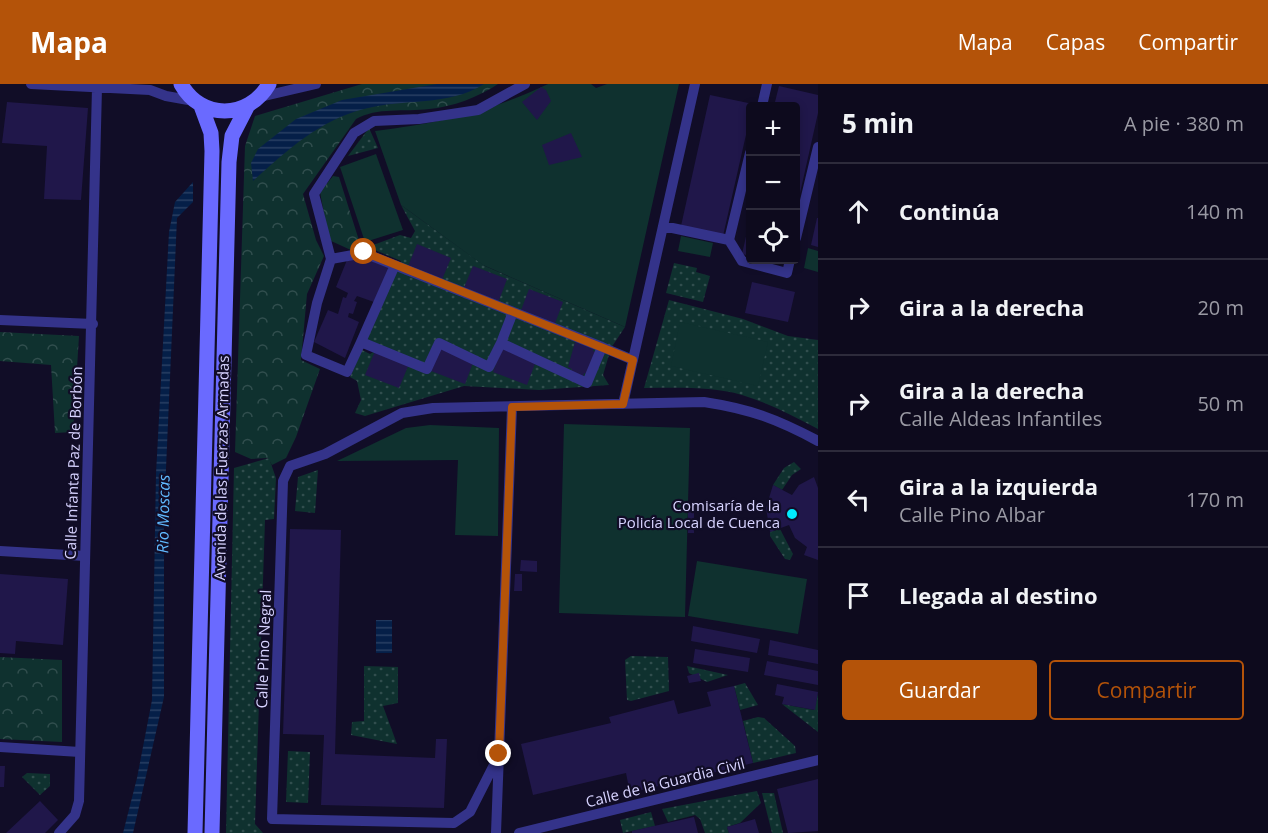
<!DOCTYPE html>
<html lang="es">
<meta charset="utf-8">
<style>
:root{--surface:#0d0a1d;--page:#1b182a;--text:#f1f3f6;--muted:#9a9aa4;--line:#2d2b3b;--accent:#b45309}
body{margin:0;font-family:"Open Sans",sans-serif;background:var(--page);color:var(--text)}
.controls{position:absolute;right:18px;top:18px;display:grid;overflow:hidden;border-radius:6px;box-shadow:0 3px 9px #0003}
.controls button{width:54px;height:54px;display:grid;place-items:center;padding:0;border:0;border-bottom:2px solid var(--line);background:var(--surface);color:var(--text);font:30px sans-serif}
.stop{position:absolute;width:18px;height:18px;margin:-14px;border:4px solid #b45309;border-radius:50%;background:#fff}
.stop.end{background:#b45309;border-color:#fff;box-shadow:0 2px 6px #0008}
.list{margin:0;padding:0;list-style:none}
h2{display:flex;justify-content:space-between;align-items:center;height:78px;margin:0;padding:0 24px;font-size:26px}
h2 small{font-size:20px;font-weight:400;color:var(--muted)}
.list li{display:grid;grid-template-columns:39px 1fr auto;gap:18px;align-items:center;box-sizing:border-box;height:96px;padding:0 24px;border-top:2px solid var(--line)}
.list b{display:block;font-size:22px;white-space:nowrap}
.list p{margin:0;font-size:20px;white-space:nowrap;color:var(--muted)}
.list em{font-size:20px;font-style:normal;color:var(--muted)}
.actions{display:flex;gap:12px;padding:18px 24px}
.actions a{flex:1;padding:14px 0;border:2px solid var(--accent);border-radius:6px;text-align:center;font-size:21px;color:var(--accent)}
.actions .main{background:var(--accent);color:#fff}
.icon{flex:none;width:33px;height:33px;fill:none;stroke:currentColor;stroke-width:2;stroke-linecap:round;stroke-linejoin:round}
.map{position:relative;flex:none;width:818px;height:749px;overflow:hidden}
header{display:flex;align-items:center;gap:36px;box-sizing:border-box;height:84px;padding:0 30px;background:var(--accent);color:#fff}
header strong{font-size:28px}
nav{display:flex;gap:33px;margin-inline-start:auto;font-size:21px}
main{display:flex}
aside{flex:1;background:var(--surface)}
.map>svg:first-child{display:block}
</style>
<header>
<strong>Mapa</strong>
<nav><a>Mapa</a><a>Capas</a><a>Compartir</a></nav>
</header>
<main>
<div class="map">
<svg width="818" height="749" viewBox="0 0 818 749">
<defs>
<pattern id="grass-dots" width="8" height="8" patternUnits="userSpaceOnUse" patternTransform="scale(1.5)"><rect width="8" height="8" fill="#0f312f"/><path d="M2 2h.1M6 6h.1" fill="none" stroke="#314e4e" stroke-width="1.8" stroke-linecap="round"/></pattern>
<pattern id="forest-crowns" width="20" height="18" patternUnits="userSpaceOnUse" patternTransform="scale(1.5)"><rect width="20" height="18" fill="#0f312f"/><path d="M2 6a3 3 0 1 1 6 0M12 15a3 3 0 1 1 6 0" fill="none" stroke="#314e4e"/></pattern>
<pattern id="water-rules" width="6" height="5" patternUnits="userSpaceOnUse" patternTransform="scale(1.5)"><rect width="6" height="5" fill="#051f48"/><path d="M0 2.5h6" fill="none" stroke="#293f63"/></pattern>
</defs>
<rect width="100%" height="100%" fill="#110d27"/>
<path fill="url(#grass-dots)" d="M369,44l9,20 -30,8z
M401,121l84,61 140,61 -14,21 -8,27 6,10 -70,5 -75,-4 -99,30 -10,-3 6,-13 -4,-19 -7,-4 12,-27 8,4 5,-3 -14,-9 40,-81 -33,-14 32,-12 11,3 4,-7z
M674,179l23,5 -1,4 14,4 -7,26 -37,-9z
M669,216l74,19 45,17 30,4v89c-25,-13 -49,-26 -76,-34 -31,-9 -66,-7 -98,-7z
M269,374l7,20 -2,41 -9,1 -10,304 8,9h-37l8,-365z
M794,378l7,7 -9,6 -10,15 -9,-5 11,-17z
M318,386l-3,43 -20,-2 3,-34z
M780,445l13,25 -3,6 -5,-1 -15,-23v-4z
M631,572l37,1 1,34 -38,10 -4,-1 -2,-40z
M364,582l34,1v36l-15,3 14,38 -46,-9 1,-13 12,-1z
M687,582l41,9 -21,7 -18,-9z
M745,599l13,22 -18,5 -6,-24z
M818,609v39l-36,-28 32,6z
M758,633l6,1 31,28 1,7 -43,10 -10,-42z
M288,667l22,1 -2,51 -22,-1z
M27,689l23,1v12l-10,9 -18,-18z
M757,707l4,12 -21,20 -13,4 2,6h-24l-5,-14 -5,-4 -27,7 -6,-13z
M774,709l9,40h-11l-10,-40z
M651,728l4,14 -32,7 -3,-13z"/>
<path fill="url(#forest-crowns)" d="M362,0h136c-19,13 -46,23 -69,25 -25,3 -52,-2 -73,10l-53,75 13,46 8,16 -17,38 -6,66 19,9 -24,68 -10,21 -14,7 -4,-7 -17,1 -16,-7 10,-306 10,-30z
M333,92l6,1 23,73 -9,1 -24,-11 -9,-48z
M0,248l79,4 -6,96 -18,1 -4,-68 -51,-4z
M0,573l62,3v82l-62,-3z"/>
<path fill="#0f312f" d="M548,0h43l5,4 11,-4h72l-54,243 -142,-62 -82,-60 -26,-74c67,-9 111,-18 173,-47z
M376,70l27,76 -38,12 -25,-75z
M681,152l32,7 -3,14 -32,-6z
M808,164l10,3v21l-14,-4z
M680,238l88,20 -10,44 -87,-20z
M564,340l126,4 -5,189 -126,-4z
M430,341l69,3 -1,108 -43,-1 3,-75 -121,1 69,-33z
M697,477l110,18 -9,55 -110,-18z"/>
<path fill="url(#water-rules)" d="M437,0h47c-36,23 -80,14 -120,25 -44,11 -78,42 -111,72l-2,-18 7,-14 38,-30 46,-19z
M193,98v20l-16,16 -13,296v183l-31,136h-10l14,-55 15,-78 4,-226 13,-242 6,-30z
M376,536h16v33h-16z"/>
<path fill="#20174a" d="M779,2l39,9v18l-22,98v-105h-22z
M541,3l5,3 5,11 -14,19 -15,-18z
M710,11l43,9 -30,132 -42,-10z
M7,18l81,6 -7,92 -37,-1 3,-53 -45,-3z
M571,49l11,24 -33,8 -7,-20z
M817,134h1v29l-7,-2z
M750,135v37l-8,-2z
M417,160l34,14 -10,24 -34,-13z
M359,172l30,12 -15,34 -17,-6 -3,5 3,1 -4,12 -4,-1 -1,4 11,5 -14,36 -31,-16 14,-32 10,4 5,-17 3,1 2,-5 -12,-6 11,-27z
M473,182l34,13 -9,24 -35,-13z
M752,198l43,10 -7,30 -43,-9z
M529,205l34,13 -9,24 -34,-13z
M575,258l19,5 -1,4 3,1 -7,23 -5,-2 -1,6 -13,-6 2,-4 -4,-2z
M440,263l34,13 -9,24 -34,-13z
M502,264l34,13 -9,24 -34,-13z
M375,267l34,13 -10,24 -34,-13z
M814,393l4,11v72l-14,-5 3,-8 -12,-9 -6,-13 -19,7 -4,-24 7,-23 19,10 7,-10z
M688,426h6v23h-6z
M290,445l51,1 -6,224 100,4 1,-19h11l-3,69 -123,-3 3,-70 -41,-1z
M521,476l16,1v11l-17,-1z
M0,490l68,5 -5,66 -47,-4 -1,13 -15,-1z
M515,490h7v17h-8z
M693,542l67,13 -3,14 -66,-12z
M770,556l48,10v14l-50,-9z
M695,565l55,9 -2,14 -55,-9z
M767,577l51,10v14l-54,-10z
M699,589l2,8 -12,2 -2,-7z
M777,600l41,8 -3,18 -33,-6 2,-7 -9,-2z
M734,602l19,77 -123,30 -4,-20 -93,22 -12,-51 90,-21 -2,-6 65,-17 4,14 33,-8 -4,-14z
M0,682h5l-1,21h-4z
M818,695v52l-30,2 -11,-44z
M40,717l18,19 -13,13h-39z
M694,733l4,16h-66v-2z
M755,735l4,14h-30l-2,-6z"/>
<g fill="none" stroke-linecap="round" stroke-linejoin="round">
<path stroke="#34338a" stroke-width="10" d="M31,0l119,6 16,6 28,5
M525,0l-47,26 -59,9 -45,2 -20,12 -40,61 17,65 -14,44 -11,52 41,17 14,-30 66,27 12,-26 50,24 12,-24 86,40 15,-36 31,13
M260,13l56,-13
M762,22l5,-22
M663,142l66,14 21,-87
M796,154l22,-91
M729,156l13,21 45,12 3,-13
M331,175l33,-6 238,94
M0,236l93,4
M361,258l34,-77
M501,259l12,-31
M623,320l72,-320
M0,467l85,5
M0,663l80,5
M454,739l-182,-4 11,-338 7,-15 35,-12 77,-41 31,-5 271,-6c46,7 73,17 114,39
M454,739l16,-11 28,-55
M59,749l16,-18 4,-14 18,-713
M496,749l16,-426
M519,749l299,-73"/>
<path stroke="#6a6aff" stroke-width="15" d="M181,0c20,36 67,36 88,0
M195,749l17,-682 -1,-18 -10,-27
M212,749l17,-671 3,-26 15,-29"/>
</g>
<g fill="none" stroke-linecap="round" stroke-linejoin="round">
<path stroke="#b45309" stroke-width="8" d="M364,168l269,108 -10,44 -111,3 -13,347"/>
</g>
<circle fill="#00ebfe" stroke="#110d27" stroke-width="2" cx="792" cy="430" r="6"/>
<g text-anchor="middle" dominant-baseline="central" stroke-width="4.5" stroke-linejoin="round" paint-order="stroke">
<g font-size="15" fill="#d7d3ff" stroke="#110d27">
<text transform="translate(73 379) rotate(-88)">Calle Infanta Paz de Borbón</text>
<text transform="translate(221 384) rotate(-89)">Avenida de las Fuerzas Armadas</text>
<text transform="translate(263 565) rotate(-88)">Calle Pino Negral</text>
<text transform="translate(665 698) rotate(-14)">Calle de la Guardia Civil</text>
</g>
<g font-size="15" fill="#d7d3ff" stroke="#110d27" text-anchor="end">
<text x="780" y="421">Comisaría de la<tspan x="780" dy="17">Policía Local de Cuenca</tspan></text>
</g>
<g font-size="16" font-style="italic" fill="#61baff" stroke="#110d27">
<text transform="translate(163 430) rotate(-89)">Rio Moscas</text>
</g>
</g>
</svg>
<div class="controls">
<button>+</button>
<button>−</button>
<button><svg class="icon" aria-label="locate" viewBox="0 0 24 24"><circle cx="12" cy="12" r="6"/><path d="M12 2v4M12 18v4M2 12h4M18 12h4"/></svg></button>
</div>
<div class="stop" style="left:364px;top:168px"></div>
<div class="stop end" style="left:499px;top:670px"></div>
</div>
<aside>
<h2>5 min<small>A pie · 380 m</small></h2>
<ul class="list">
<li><svg class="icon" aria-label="ahead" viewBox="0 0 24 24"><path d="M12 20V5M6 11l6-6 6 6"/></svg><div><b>Continúa</b></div><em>140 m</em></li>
<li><svg class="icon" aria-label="right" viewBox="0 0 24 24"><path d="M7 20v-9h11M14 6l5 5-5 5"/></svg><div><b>Gira a la derecha</b></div><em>20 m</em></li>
<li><svg class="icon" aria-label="right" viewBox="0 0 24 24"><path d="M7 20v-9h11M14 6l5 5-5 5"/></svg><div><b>Gira a la derecha</b><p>Calle Aldeas Infantiles</p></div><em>50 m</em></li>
<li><svg class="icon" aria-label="left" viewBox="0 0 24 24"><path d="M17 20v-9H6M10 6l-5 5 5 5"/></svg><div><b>Gira a la izquierda</b><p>Calle Pino Albar</p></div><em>170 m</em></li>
<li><svg class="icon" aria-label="arrive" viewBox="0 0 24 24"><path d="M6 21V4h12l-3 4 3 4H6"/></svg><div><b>Llegada al destino</b></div></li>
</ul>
<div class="actions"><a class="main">Guardar</a><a>Compartir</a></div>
</aside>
</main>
